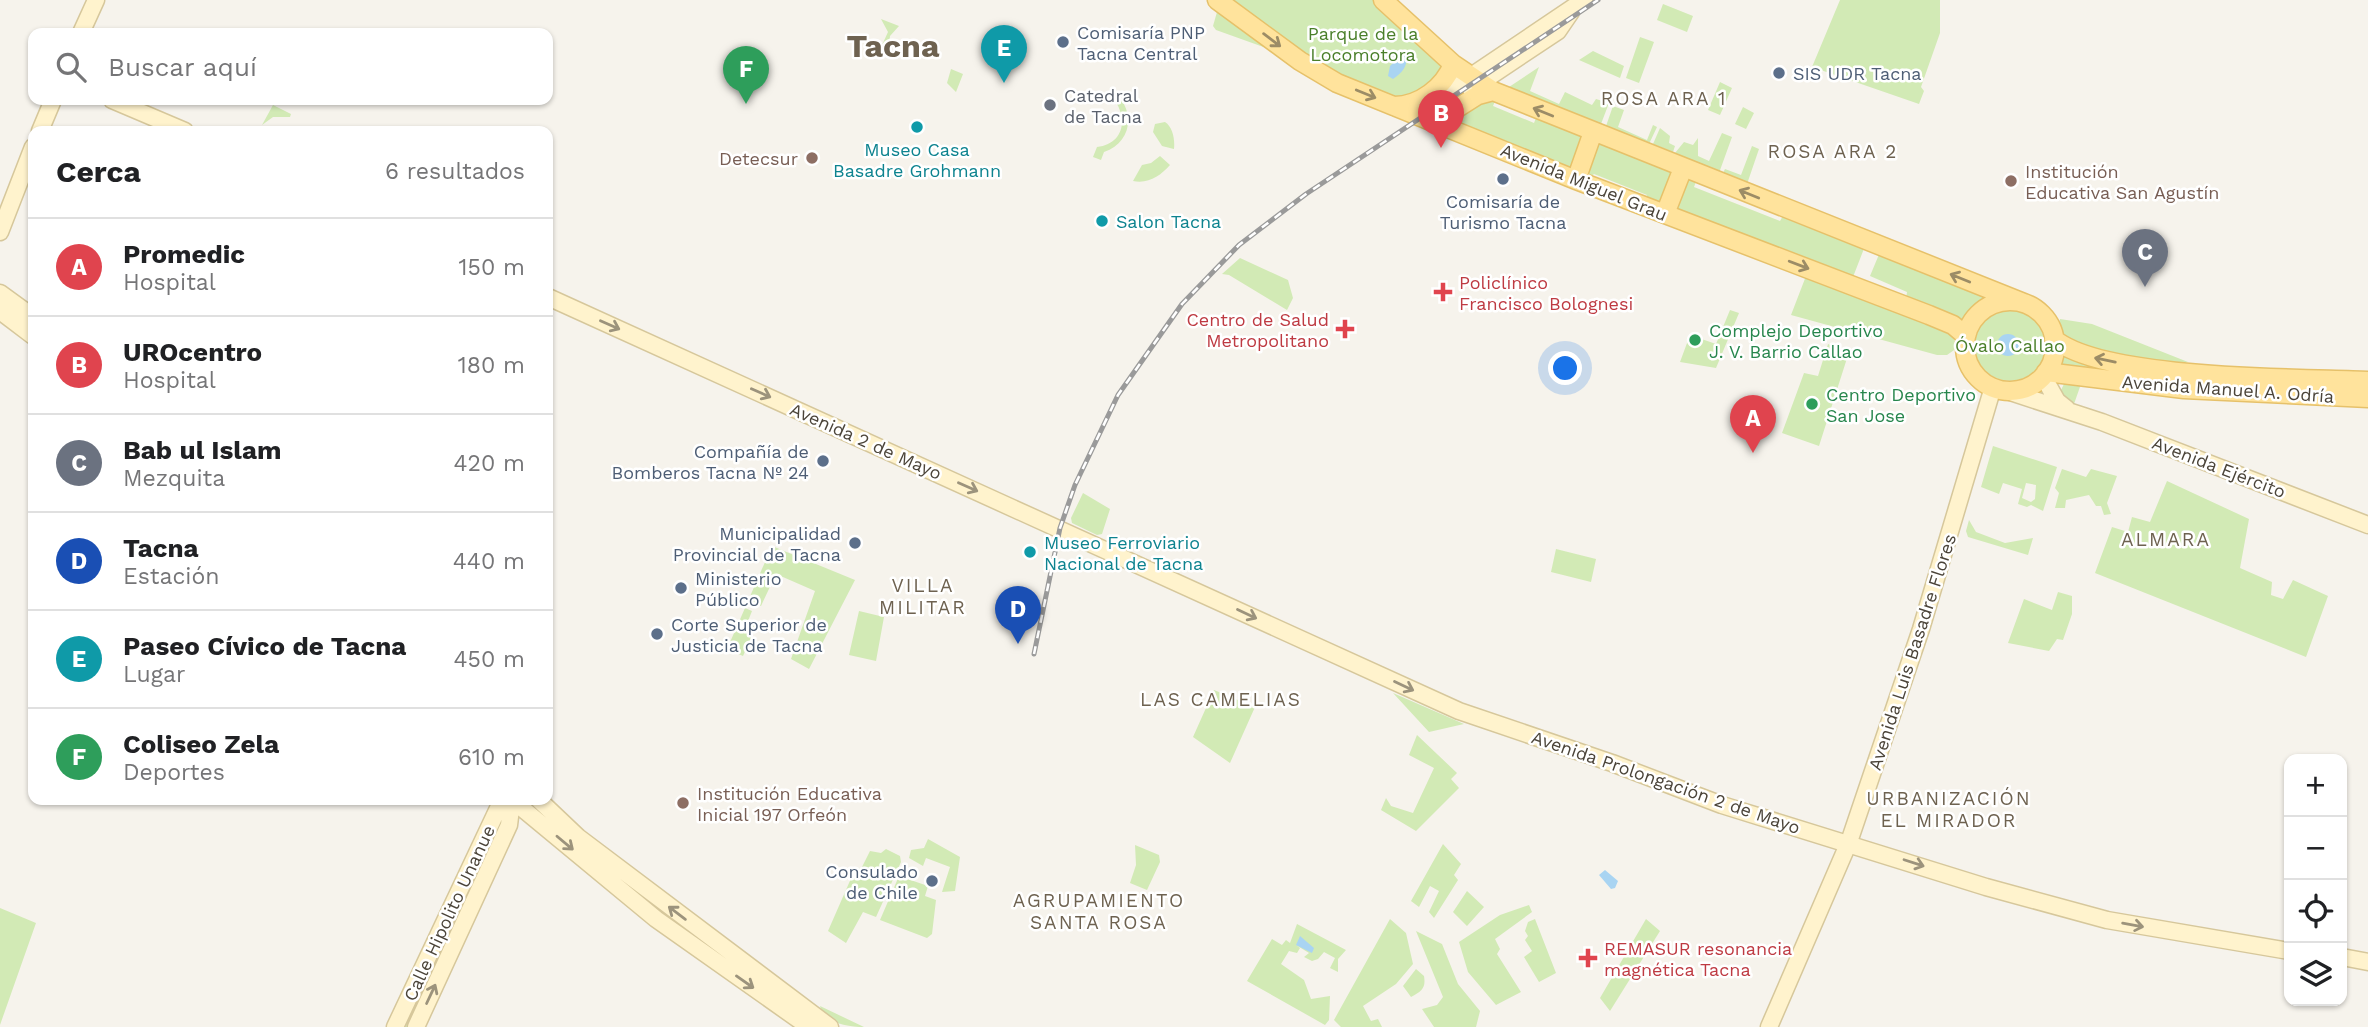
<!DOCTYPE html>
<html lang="es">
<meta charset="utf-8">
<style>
:root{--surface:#fff;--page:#f2f2f2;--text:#202124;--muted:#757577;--line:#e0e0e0;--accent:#fc3f1d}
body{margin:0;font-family:"Work Sans",sans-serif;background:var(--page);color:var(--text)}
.controls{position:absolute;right:21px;bottom:21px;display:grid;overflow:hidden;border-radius:14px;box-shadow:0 2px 5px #0004}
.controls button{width:63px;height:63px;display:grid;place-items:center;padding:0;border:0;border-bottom:2px solid var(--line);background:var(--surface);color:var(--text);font:35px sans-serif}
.you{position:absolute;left:1566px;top:369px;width:24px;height:24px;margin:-18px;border:5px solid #fff;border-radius:50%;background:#1a73e8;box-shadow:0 0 0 10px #1a73e833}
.badge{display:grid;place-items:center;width:46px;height:46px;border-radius:50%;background:var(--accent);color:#fff;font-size:23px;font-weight:700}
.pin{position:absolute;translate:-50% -58px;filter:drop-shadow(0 2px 4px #0008)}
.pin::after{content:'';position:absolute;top:37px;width:24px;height:21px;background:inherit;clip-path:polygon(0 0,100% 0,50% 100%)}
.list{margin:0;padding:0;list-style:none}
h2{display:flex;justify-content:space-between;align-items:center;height:91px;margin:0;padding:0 28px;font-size:30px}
h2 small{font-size:23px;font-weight:400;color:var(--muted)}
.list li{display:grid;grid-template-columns:46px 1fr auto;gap:21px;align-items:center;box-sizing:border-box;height:98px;padding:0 28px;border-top:2px solid var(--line)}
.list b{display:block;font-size:26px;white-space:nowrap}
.list p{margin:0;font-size:23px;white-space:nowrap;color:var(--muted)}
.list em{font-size:23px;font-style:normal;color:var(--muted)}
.icon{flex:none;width:38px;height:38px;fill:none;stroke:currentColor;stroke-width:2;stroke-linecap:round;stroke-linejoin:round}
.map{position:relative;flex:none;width:2368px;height:1027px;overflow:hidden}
.search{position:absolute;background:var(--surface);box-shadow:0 2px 5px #0004;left:28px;top:28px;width:525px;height:77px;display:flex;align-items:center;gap:18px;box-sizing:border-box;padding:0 24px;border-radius:14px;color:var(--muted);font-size:26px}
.panel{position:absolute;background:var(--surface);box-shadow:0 2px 5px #0004;left:28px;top:126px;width:525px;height:679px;border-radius:14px}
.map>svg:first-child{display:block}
</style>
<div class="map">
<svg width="2368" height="1027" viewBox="0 0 2368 1027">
<rect width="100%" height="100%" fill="#f6f3ec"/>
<path fill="#d2eab5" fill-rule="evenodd" d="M1226,0h149l68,64 3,9 -43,29 -82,-34z
M1840,0h100v33l-19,54 3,4 -5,13 -107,-37z
M1663,4l30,12 -6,16 -30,-12z
M1221,9l48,40 -53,-19 -3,-4 4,-14z
M881,19l18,7 -9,10 -2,18 -18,-9 13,-2 5,-11z
M1640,37l14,5 -15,41 -13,-5z
M1593,51l31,15 -4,12 -41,-18z
M1539,67l-9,24 29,13 6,-12 27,13 4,-6 13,4 -8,21 -95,-35z
M951,69l12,5 -7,18 -9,-9z
M1720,82l12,6 -12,27 -12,-5z
M1120,98c15,19 9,46 -16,54l-3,8 -8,-3 4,-10c25,-3 31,-25 19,-45z
M1487,99l8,2 -2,5 41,17 2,-5 46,18 4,6 -14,29 -117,-46 -3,-11z
M273,105l18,9 -1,3h-17l-11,8z
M1613,106l11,4 -6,17 29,13 6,-15 4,2 -8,17 -43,-18z
M1743,107l11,6 -8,16 -11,-5z
M1165,122c8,5 10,18 9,27l-12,-3 -9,-14 2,-8z
M1660,128l10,8 -1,7 6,3 -2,6 -20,-8z
M1722,133l10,4 -13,36 -44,-20 9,-11 9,3 5,-7v18l11,5z
M1600,143l72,28 -12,33 -15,-4 2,-5 -53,-21 -5,4 -4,-7z
M1752,146l7,3 -12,35 -25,-9 3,-6 16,6z
M1160,156l10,9c-10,11 -21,19 -37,16l9,-16 9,-2z
M1689,178l8,1 -3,8 86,34 4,-7 81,32 -12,31 -177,-69 7,-28z
M1880,252l107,43 -18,15 -8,12 -55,-23 1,-7 -37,-16z
M1240,258l48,22 5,18 -6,12 -58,-35 -7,-1z
M1806,276l146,56 5,16 -10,7h-10l-146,-40z
M1974 345a36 36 0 1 1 72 0a36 36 0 1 1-72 0Z
M1730,310l9,3 -23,55 -36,-6 10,-27 26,9z
M2060,319l32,5 96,38 -11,2c-30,-4 -103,-7 -119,-33z
M1828,344l21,8 -30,94 -37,-13 22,-60 14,3z
M2059,352l135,28 -133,-13 -4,-5z
M2065,382l16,2 -7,20 -9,-2 -5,-10z
M1993,446l64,21 -14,44 -12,-6 -4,2 -9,-3 4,-15 -19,-6 -4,11 -18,-7zM2026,483l10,2 -1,14 -4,3 -9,-4z
M2062,469l24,8 5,-8 26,7 -10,27 4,11 -7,1 -3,-9h-5l-7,-11 -23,5 -1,8h-10l4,-15 -4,-5z
M2167,481l82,38 -9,49 32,14 -1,13 12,4 10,-19 35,16 -22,61 -211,-84 17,-46 16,5 4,-15 18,5z
M1083,493l27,16 -8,25 -5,1 -25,-12 -1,-5z
M1969,520l7,12 29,11 28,-5 -5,17 -60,-18 -2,-6z
M772,546l83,34 -46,89 -18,-10 24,-68 -39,-17 -15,32 -13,-5z
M1556,549l40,10 -5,23 -40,-10z
M2058,592l14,4v18l-9,26 -6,-1 -8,12 -41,-8 16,-44 28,11z
M745,608l7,3 -4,10 9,4 -14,31 -16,-7z
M859,611l25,6 -8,44 -27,-6z
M1214,690l41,17 -25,56 -37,-26z
M1393,693l71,31 -35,8z
M1417,735l40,38 -6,6 8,9 -43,43 -35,-21 5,-12 5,8 22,7 21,-45 -25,-13z
M928,839l32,18 -5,34 -13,1 8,-25 -24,-9 -3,8 -14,-8 2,-8 13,-2z
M1443,844l18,20 -7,11 4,5 -24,38 -5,-6 10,-21 -9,-5 -11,21 -8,-6z
M1135,845l24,10 1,7 -13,28 -17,-7 6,-18z
M886,849l14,7 1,6 -25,55 -13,-5 -17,31 -18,-12 28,-64 5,2 9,-18 11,2z
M899,876l29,10 -3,10 11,4 -4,34 -5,4 -47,-18z
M1467,891l17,16 -17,19 -14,-14z
M1529,905l3,7 -37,27 5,10 -3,5 24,38 -25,13 -28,-33 -9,-30 41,-27z
M0,908l36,15 -36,102z
M1390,919l16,14 7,31 -17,20 -33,22 8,15 7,-2 4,8h-41l-7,-7z
M1535,919l21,54 -17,9 -15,-25 8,-6 -7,-11 3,-4 -3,-5 3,-9z
M1646,919l14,12 -50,80 -10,-13z
M1297,924l49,26 -8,9v13l-8,-4 5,-10 -11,-6 -6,7 -6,2 -8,-4 5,-4 -13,-8 4,3 -3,5 -8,-2 -8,13 23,16 7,19 19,-3 -1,24 -4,5 -78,-44 25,-42 10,6 4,-5 4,3z
M1416,931l26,13 16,40 22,27 -4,16h-42l-12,-18 15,-4 6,-8z
M430,968l6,2 -28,57h-6z
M1416,969l8,7c2,12 -2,15 -13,21l-8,-11z
M820,1006l44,21c-16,0 -41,-4 -44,-21z"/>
<path fill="#a9d4f2" d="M1402,54l5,4c-1,10 -5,15 -14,21l-5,-3 2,-10z
M1997 345a11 11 0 1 1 22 0a11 11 0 1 1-22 0Z
M1605,870l13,11 -3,7 -4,1 -12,-14z
M1300,936l14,12 -2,5 -16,-8z"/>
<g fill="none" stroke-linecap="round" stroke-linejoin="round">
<defs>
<path id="secondary" d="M81,33l15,-33
M1471,89l87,-58 13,-19
M112,100l73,31
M1415,114l169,-114
M40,131l13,-31
M0,232l33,-85
M0,293l33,24
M548,297l911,414 153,52 110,42 264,82 121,33 182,31
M0,311l33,25
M2043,376l14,25 10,8
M2004,390l98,32 266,103
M512,800l144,119 153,108
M539,800l39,37 252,190
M2342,957l26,5
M395,1027l107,-227
M416,1027l93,-202 3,-25
M1769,1027l80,-185 72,-213 72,-242"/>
<path id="primary" d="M1217,0l83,61 37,22 239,97 353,135 24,10 13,11
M1383,0l70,64 40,27 531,212
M1394,106c26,0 50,-19 59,-42
M1448,128v-14l30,-19 15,-4
M1576,180l17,-48
M1665,214l18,-46
M1965 346a45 45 0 1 1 90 0a45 45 0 1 1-90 0Z
M2054,339c49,41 245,39 314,42
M2046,372l138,17 184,9"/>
</defs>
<use href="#secondary" stroke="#d6c79b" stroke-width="19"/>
<use href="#primary" stroke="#e6c16a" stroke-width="21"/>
<use href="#secondary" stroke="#fff3cd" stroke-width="16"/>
<use href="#primary" stroke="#ffe39c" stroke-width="18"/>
<defs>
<path id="rail" d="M1034,654l26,-126 15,-43 43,-90 64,-91 57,-59 67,-51 292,-194"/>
</defs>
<use href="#rail" stroke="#9a9a9a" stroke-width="5"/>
<use href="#rail" stroke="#fff" stroke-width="2.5" stroke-dasharray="8" stroke-linecap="butt"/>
</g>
<defs><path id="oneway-shaft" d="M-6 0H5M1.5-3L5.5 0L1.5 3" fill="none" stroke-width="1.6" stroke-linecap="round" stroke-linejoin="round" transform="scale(1.75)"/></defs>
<g stroke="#9c8c66">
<use href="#oneway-shaft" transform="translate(1272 40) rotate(37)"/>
<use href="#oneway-shaft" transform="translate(1366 94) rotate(22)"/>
<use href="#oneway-shaft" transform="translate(1543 112) rotate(-158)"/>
<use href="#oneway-shaft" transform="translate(1749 194) rotate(-158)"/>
<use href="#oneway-shaft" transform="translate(1799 265) rotate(21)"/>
<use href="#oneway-shaft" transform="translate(1960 278) rotate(-158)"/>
<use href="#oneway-shaft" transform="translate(2105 360) rotate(-168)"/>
</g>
<g stroke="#9c937c">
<use href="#oneway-shaft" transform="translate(610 325) rotate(24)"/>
<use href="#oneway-shaft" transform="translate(761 393) rotate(24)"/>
<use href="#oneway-shaft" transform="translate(968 487) rotate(24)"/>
<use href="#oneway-shaft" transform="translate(1247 614) rotate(25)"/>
<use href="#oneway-shaft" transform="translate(1404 686) rotate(25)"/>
<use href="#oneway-shaft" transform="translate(565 843) rotate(40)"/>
<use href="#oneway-shaft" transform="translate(1914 863) rotate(18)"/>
<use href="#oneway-shaft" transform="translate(677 913) rotate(-143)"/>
<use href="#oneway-shaft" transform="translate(2133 925) rotate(10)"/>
<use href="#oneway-shaft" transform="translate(745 982) rotate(35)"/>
<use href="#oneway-shaft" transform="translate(431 994) rotate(-65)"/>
</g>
<g fill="#5c6f8a" stroke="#fff" stroke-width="2.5">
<circle cx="1063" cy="42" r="7"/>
<circle cx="1779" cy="73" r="7"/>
<circle cx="1503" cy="179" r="7"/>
<circle cx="823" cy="461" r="7"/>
<circle cx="855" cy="543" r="7"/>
<circle cx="681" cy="588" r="7"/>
<circle cx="657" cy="634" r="7"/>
<circle cx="932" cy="881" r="7"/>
</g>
<circle fill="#6b7280" stroke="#fff" stroke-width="2.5" cx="1050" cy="105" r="7"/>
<g fill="#0f9aa8" stroke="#fff" stroke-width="2.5">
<circle cx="917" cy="127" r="7"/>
<circle cx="1102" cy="221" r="7"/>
<circle cx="1030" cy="552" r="7"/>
</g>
<g fill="#8d6e63" stroke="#fff" stroke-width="2.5">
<circle cx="812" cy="158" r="7"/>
<circle cx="2011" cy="181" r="7"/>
<circle cx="683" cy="803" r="7"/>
</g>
<g fill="#e0444e" stroke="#fff" stroke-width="2.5">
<path d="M1439.5 281.5h7v7h7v7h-7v7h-7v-7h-7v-7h7z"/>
<path d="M1341.5 318.5h7v7h7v7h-7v7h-7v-7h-7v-7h7z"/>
<path d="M1584.5 947.5h7v7h7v7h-7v7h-7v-7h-7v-7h7z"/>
</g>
<g fill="#2e9e5b" stroke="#fff" stroke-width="2.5">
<circle cx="1695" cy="340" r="7"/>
<circle cx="1812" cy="404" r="7"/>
</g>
<g text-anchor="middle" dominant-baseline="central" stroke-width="5" stroke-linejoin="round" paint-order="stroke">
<g font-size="18" fill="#4e5e75" stroke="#fff" text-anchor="start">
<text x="1077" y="32">Comisaría PNP<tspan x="1077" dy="21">Tacna Central</tspan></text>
<text x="1793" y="73">SIS UDR Tacna</text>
<text x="1503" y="201" text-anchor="middle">Comisaría de<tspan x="1503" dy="21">Turismo Tacna</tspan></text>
<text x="809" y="451" text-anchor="end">Compañía de<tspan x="809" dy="21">Bomberos Tacna Nº 24</tspan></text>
<text x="841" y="533" text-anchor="end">Municipalidad<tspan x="841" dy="21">Provincial de Tacna</tspan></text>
<text x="695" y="578">Ministerio<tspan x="695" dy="21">Público</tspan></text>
<text x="671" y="624">Corte Superior de<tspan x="671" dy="21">Justicia de Tacna</tspan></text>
<text x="918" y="871" text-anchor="end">Consulado<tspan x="918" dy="21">de Chile</tspan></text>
</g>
<g font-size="18" fill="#4a7f2a" stroke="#fff">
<text x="1363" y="33">Parque de la<tspan x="1363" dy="21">Locomotora</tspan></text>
<text x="2010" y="345">Óvalo Callao</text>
</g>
<g font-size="18" fill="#5b616d" stroke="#fff" text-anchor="start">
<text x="1064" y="95">Catedral<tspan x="1064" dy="21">de Tacna</tspan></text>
</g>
<g font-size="18" fill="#0d838f" stroke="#fff" text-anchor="start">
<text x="917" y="149" text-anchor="middle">Museo Casa<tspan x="917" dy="21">Basadre Grohmann</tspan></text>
<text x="1116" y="221">Salon Tacna</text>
<text x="1044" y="542">Museo Ferroviario<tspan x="1044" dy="21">Nacional de Tacna</tspan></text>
</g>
<g font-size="18" fill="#785e54" stroke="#fff" text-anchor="start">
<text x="798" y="158" text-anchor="end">Detecsur</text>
<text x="2025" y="171">Institución<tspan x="2025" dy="21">Educativa San Agustín</tspan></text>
<text x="697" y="793">Institución Educativa<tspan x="697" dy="21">Inicial 197 Orfeón</tspan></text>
</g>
<g font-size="18" fill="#4b4439" stroke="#fff">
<text transform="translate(1584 182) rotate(22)">Avenida Miguel Grau</text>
<text transform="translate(2228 389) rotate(4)">Avenida Manuel A. Odría</text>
<text transform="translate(866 441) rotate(24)">Avenida 2 de Mayo</text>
<text transform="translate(2219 467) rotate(21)">Avenida Ejército</text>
<text transform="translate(1912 652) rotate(-72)">Avenida Luis Basadre Flores</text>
<text transform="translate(1666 782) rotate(19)">Avenida Prolongación 2 de Mayo</text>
<text transform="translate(449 913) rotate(-65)">Calle Hipolito Unanue</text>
</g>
<g font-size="18" fill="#be3a42" stroke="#fff" text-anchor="start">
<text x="1459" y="282">Policlínico<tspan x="1459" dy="21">Francisco Bolognesi</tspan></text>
<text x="1329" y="319" text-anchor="end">Centro de Salud<tspan x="1329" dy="21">Metropolitano</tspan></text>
<text x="1604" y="948">REMASUR resonancia<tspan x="1604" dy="21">magnética Tacna</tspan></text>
</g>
<g font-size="18" fill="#27864d" stroke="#fff" text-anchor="start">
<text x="1709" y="330">Complejo Deportivo<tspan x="1709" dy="21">J. V. Barrio Callao</tspan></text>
<text x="1826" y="394">Centro Deportivo<tspan x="1826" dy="21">San Jose</tspan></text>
</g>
<g font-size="19" letter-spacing="2" fill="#6e6250" stroke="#fff">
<text x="1664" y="98">ROSA ARA 1</text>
<text x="1833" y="151">ROSA ARA 2</text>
<text x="2166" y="539">ALMARA</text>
<text x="923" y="585">VILLA<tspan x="923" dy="22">MILITAR</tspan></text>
<text x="1221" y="699">LAS CAMELIAS</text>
<text x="1949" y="798">URBANIZACIÓN<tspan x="1949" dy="22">EL MIRADOR</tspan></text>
<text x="1099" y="900">AGRUPAMIENTO<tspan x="1099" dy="22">SANTA ROSA</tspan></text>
</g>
<g font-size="32" font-weight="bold" fill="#6e6250" stroke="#fff">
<text x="893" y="46">Tacna</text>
</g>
</g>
</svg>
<div class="controls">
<button>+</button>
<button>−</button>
<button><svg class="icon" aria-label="locate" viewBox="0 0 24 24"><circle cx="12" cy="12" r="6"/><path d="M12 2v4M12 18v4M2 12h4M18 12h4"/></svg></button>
<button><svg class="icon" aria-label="layers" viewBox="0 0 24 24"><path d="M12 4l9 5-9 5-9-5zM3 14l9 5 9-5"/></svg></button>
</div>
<div class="you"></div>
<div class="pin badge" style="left:1753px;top:453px;background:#e0444e">A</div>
<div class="pin badge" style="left:1441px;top:148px;background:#e0444e">B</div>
<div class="pin badge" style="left:2145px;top:287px;background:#6b7280">C</div>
<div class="pin badge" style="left:1018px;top:644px;background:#1a4fb4">D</div>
<div class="pin badge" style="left:1004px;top:83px;background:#0f9aa8">E</div>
<div class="pin badge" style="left:746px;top:104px;background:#2e9e5b">F</div>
<div class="search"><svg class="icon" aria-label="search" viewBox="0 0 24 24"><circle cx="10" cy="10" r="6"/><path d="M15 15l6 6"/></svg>Buscar aquí</div>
<section class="panel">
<h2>Cerca<small>6 resultados</small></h2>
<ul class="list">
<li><span class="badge" style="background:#e0444e">A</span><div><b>Promedic</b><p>Hospital</p></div><em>150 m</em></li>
<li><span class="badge" style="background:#e0444e">B</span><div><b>UROcentro</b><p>Hospital</p></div><em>180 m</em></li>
<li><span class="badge" style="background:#6b7280">C</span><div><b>Bab ul Islam</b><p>Mezquita</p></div><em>420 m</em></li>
<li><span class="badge" style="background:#1a4fb4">D</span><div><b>Tacna</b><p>Estación</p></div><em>440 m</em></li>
<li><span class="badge" style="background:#0f9aa8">E</span><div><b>Paseo Cívico de Tacna</b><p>Lugar</p></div><em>450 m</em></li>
<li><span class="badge" style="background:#2e9e5b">F</span><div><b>Coliseo Zela</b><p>Deportes</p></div><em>610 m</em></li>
</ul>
</section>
</div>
